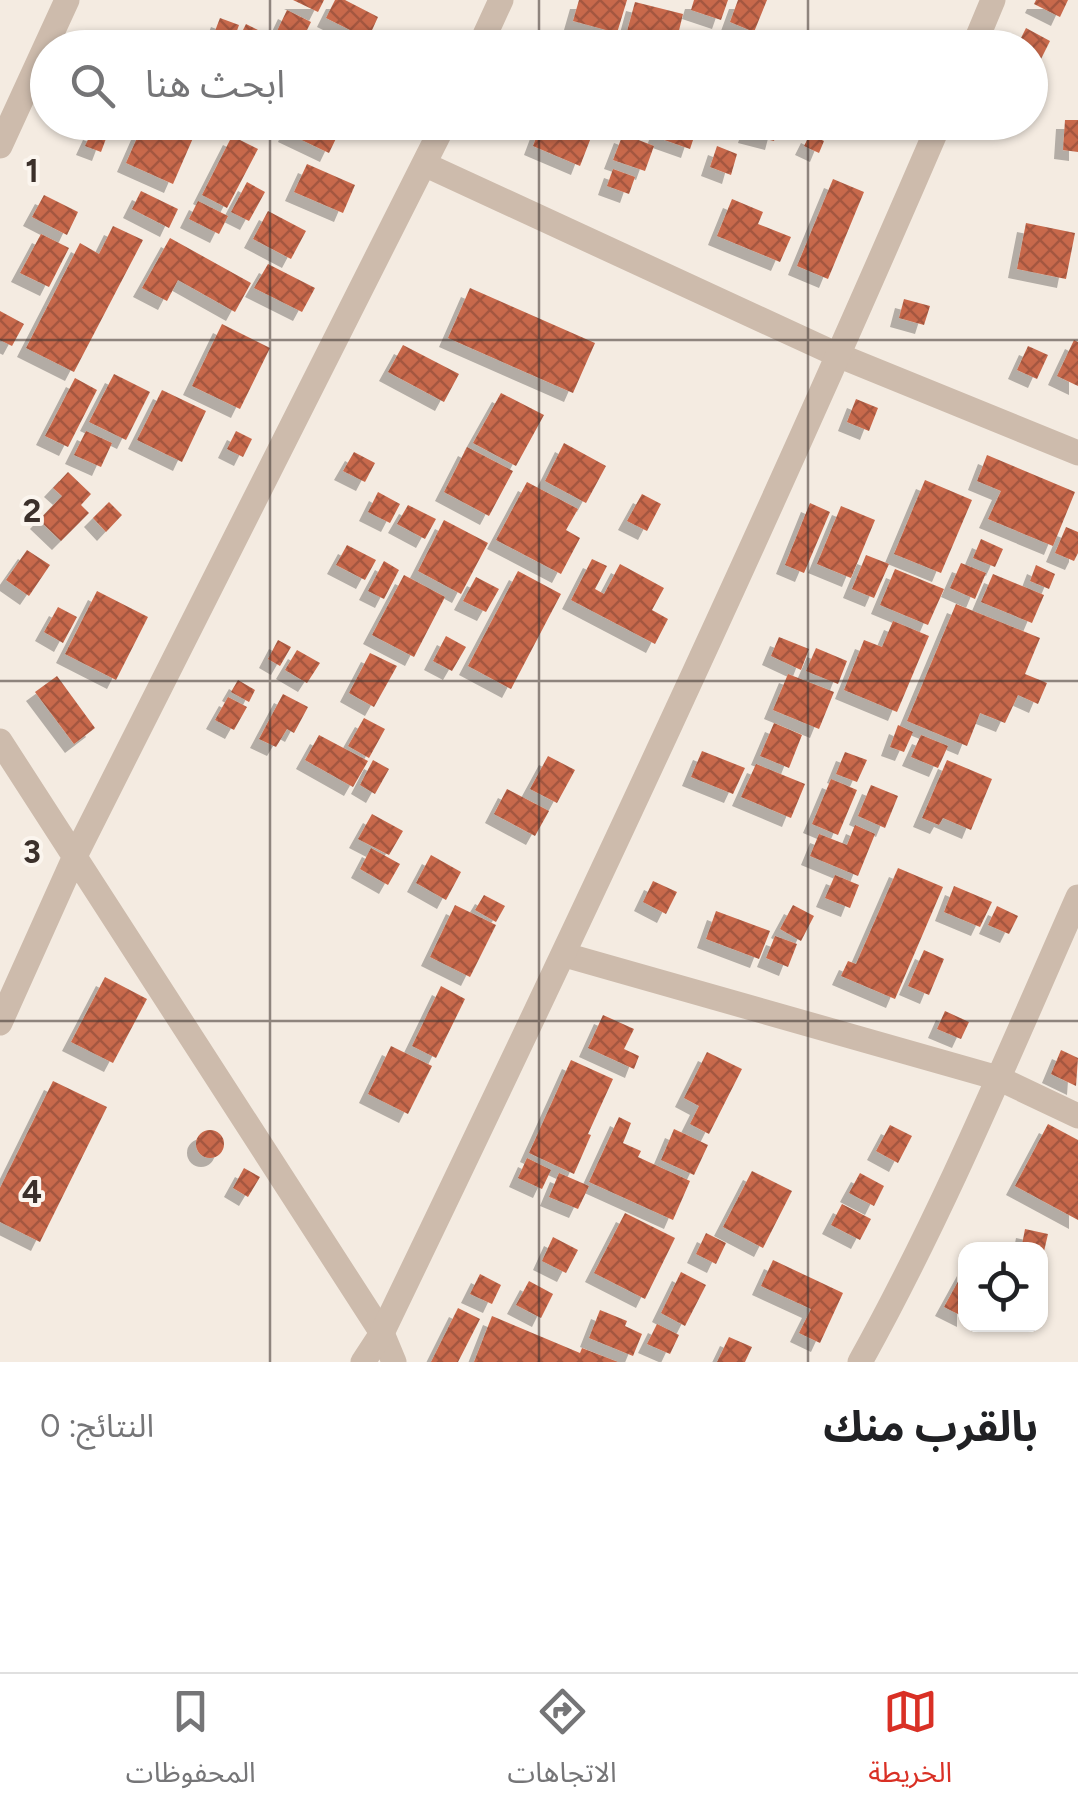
<!DOCTYPE html>
<html lang="ar">
<meta charset="utf-8">
<style>
:root{--surface:#fff;--page:#f2f2f2;--text:#202124;--muted:#757577;--line:#e0e0e0;--accent:#d93025}
body{margin:0;font-family:Figtree,"Noto Sans Arabic",sans-serif;background:var(--page);color:var(--text);direction:rtl}
.controls{position:absolute;right:30px;bottom:30px;display:grid;overflow:hidden;border-radius:20px;box-shadow:0 2px 8px #0004}
.controls button{width:90px;height:90px;display:grid;place-items:center;padding:0;border:0;border-bottom:2px solid var(--line);background:var(--surface);color:var(--text);font:50px sans-serif}
.list{margin:0;padding:0;list-style:none}
h2{display:flex;justify-content:space-between;align-items:center;height:130px;margin:0;padding:0 40px;font-size:42px}
h2 small{font-size:32px;font-weight:400;color:var(--muted)}
.icon{flex:none;width:55px;height:55px;fill:none;stroke:currentColor;stroke-width:2;stroke-linecap:round;stroke-linejoin:round}
.map{position:relative;flex:none;width:1078px;height:1362px;overflow:hidden;direction:ltr}
.search{position:absolute;background:var(--surface);box-shadow:0 2px 8px #0004;left:30px;right:30px;top:30px;height:110px;display:flex;align-items:center;gap:25px;box-sizing:border-box;padding:0 35px;border-radius:55px;color:var(--muted);font-size:38px}
.sheet{height:310px;background:var(--surface)}
nav{display:flex;justify-content:space-around;align-items:center;box-sizing:border-box;height:140px;border-top:2px solid var(--line);background:var(--surface);font-size:28px;color:var(--muted)}
nav a{display:grid;justify-items:center;gap:5px}
nav .on{color:var(--accent)}
.map>svg:first-child{display:block}
</style>
<div class="map">
<svg width="1078" height="1362" viewBox="0 0 1078 1362">
<defs>
<pattern id="building-cross-hatch" width="8" height="8" patternUnits="userSpaceOnUse" patternTransform="scale(2.5)"><rect width="8" height="8" fill="#c8694b"/><path d="M0 0l8 8M0 8l8-8" fill="none" stroke="#a4573f"/></pattern>
<filter id="shadow"><feDropShadow dx="-9" dy="9" stdDeviation="0" flood-color="#0004"/></filter>
</defs>
<rect width="100%" height="100%" fill="#f4ebe1"/>
<path fill="url(#building-cross-hatch)" filter="url(#shadow)" d="M293,0h31l-6,12z
M335,0h10l33,17 -10,22 -42,-21z
M579,0h48l-10,33 -44,-12z
M694,0h34l-7,20 -30,-10z
M738,0h29l-13,32 -24,-10z
M1036,0h32l-8,17 -26,-13z
M635,2l48,12 -8,33 -49,-12z
M287,10l24,12 -13,26h-29z
M220,18l19,7 -5,14 -19,-8z
M246,24l20,10 -6,14h-11l-12,-6z
M1026,28l24,13 -12,24 -8,-3v-14h-14z
M409,31l24,11 -3,6h-30z
M1065,120h13v32l-15,-2z
M144,122h56l-27,62 -47,-21z
M292,122h49l2,2 -14,29 -42,-20z
M542,122h55l-17,44 -47,-20z
M661,122h38l-9,27 -34,-12z
M751,122h28l-5,19 -27,-7z
M92,131l15,5 -6,16 -16,-6z
M623,134l31,12 -9,25 -32,-11z
M810,134l14,7 -5,12 -15,-7z
M232,136l26,13 -31,59 -25,-13z
M717,146l20,8 -6,21 -21,-8z
M307,164l48,21 -12,28 -49,-21z
M613,169l22,8 -6,17 -22,-8z
M833,179l31,13 -36,87 -31,-13z
M247,182l18,10 -16,29 -18,-9z
M141,191l37,18 -9,19 -37,-19z
M44,195l34,17 -11,23 -35,-18z
M732,199l31,13 -5,12 33,13 -11,25 -63,-26z
M198,201l30,15 -9,18 -30,-15z
M268,211l38,20 -15,28 -38,-20z
M1026,223l49,10 -9,46 -49,-10z
M113,226l30,14 -69,132 -48,-24 54,-105 19,11z
M41,234l28,14 -20,39 -29,-14z
M170,238l81,45 -16,29 -57,-32 -11,21 -25,-13z
M268,264l47,24 -13,24 -48,-24z
M470,288l125,55 -22,50 -125,-55z
M904,299l26,7 -6,19 -25,-7z
M0,311l24,13 -12,22 -12,-6z
M222,324l48,24 -30,61 -48,-23z
M1074,340l4,2v44l-21,-10z
M403,345l56,29 -15,28 -56,-30z
M1028,346l20,9 -11,24 -20,-9z
M114,374l36,18 -24,48 -37,-18z
M75,378l22,12 -29,57 -23,-11z
M162,390l44,21 -24,51 -45,-22z
M501,393l43,22 -28,51 -43,-23z
M856,399l22,9 -9,23 -22,-9z
M86,431l26,12 -11,24 -27,-12z
M236,431l16,8 -9,18 -16,-8z
M564,443l42,23 -20,37 -41,-22z
M467,447l46,24 -24,45 -45,-24z
M354,452l21,11 -10,19 -22,-11z
M987,455l88,37 -22,54 -65,-27 13,-28 -24,-10z
M68,472l23,22 -10,11 8,8 -28,28 -22,-21 23,-24 -9,-8z
M925,480l47,20 -31,73 -47,-19z
M527,482l51,27 -12,21 14,8 -19,36 -65,-34z
M378,492l22,12 -10,19 -22,-11z
M642,494l19,10 -14,27 -20,-10z
M109,502l13,13 -16,17 -13,-14z
M810,503l20,9 -26,61 -19,-8z
M408,505l28,14 -11,20 -28,-15z
M841,506l34,14 -24,58 -34,-14z
M444,520l44,23 -27,51 -43,-23z
M1066,527l12,5v21l-4,8 -19,-8z
M981,539l22,10 -8,18 -22,-9z
M347,545l29,15 -11,20 -29,-15z
M27,550l23,15 -21,31 -23,-16z
M866,555l23,9 -15,34 -22,-9z
M592,559l15,7 -12,23 9,5 16,-30 44,24 -12,22 16,9 -13,25 -84,-44z
M384,561l15,9 -15,29 -16,-8z
M961,563l25,10 -11,26 -25,-11z
M1036,565l19,9 -6,15 -19,-8z
M895,569l49,20 -16,36 -48,-20z
M518,571l43,23 -50,95 -43,-23z
M993,574l51,21 -12,28 -51,-21z
M404,575l41,22 -31,60 -42,-22z
M476,577l23,12 -13,23 -23,-11z
M97,591l51,26 -32,63 -51,-26z
M956,604l84,34 -15,36 22,9 -9,21 -20,-9 -13,28 -25,-10 -13,33 -60,-25z
M58,607l19,10 -14,26 -19,-11z
M893,621l36,15 -32,76 -53,-22 20,-50 18,7z
M446,636l20,11 -14,24 -19,-10z
M779,637l30,12 -8,21 -30,-14z
M278,640l13,7 -11,19 -12,-7z
M816,648l31,13 -9,23 -32,-13z
M297,650l23,13 -13,20 -22,-13z
M370,653l27,13 -23,41 -25,-14z
M788,674l46,18 -15,37 -46,-19z
M57,676l38,52 -21,16 -39,-52z
M238,680l17,10 -6,12 -18,-10z
M283,694l25,13 -14,26 -7,-4 -11,18 -17,-8z
M228,697l19,10 -13,23 -19,-10z
M364,718l21,11 -16,29 -21,-12z
M774,723l28,12 -13,33 -29,-12z
M898,725l15,7 -9,20 -14,-5z
M319,735l49,26 -15,26 -48,-27z
M921,735l27,11 -10,22 -27,-11z
M702,751l43,17 -12,26 -42,-17z
M845,752l22,8 -10,22 -21,-8z
M548,756l27,14 -18,33 -27,-14z
M373,760l16,9 -14,25 -15,-9z
M947,760l45,19 -21,51 -28,-12 -4,7 -17,-7z
M756,764l49,20 -14,34 -50,-21z
M831,779l26,11 -19,45 -26,-11z
M871,785l27,11 -13,32 -27,-12z
M507,789l42,22 -14,25 -41,-22z
M372,814l31,17 -14,24 -31,-16z
M855,825l20,9 -17,42 -48,-20 9,-22 28,11z
M371,848l29,16 -12,21 -28,-16z
M431,855l30,17 -15,28 -30,-17z
M898,868l45,19 -48,112 -54,-23 7,-15 8,3z
M835,875l24,10 -9,23 -25,-10z
M653,881l24,11 -11,22 -23,-12z
M954,886l38,16 -12,25 -36,-15z
M484,895l21,11 -9,16 -21,-12z
M455,905l41,20 -26,52 -40,-20z
M793,905l21,11 -13,25 -21,-12z
M997,906l21,10 -9,18 -21,-9z
M716,911l54,20 -11,28 -53,-20z
M775,936l22,8 -9,23 -22,-9z
M924,950l20,9 -15,36 -21,-9z
M105,977l42,22 -34,64 -42,-21z
M441,986l24,13 -29,59 -24,-12z
M945,1011l24,11 -8,17 -24,-10z
M603,1015l31,14 -10,20 15,7 -5,13 -46,-21z
M391,1046l41,20 -24,48 -40,-20z
M1061,1050l17,8 -2,28 -25,-12z
M707,1052l35,17 -33,65 -19,-10 9,-18 -15,-8z
M571,1060l42,19 -25,55 3,1 -17,39 -45,-21z
M53,1081l54,26 -67,135 -40,-20v-34z
M619,1117l12,6 -8,20 18,8 -3,6 52,24 -17,39 -84,-38z
M1048,1124l30,16v80l-63,-34z
M890,1125l22,11 -14,27 -22,-12z
M674,1129l34,16 -14,30 -33,-15z
M196 1144a14 14 0 1 1 28 0a14 14 0 1 1-28 0Z
M527,1158l24,12 -9,19 -24,-11z
M244,1168l16,9 -12,20 -15,-9z
M752,1171l40,20 -29,57 -40,-21z
M559,1173l30,13 -11,23 -29,-12z
M860,1173l24,13 -10,20 -25,-13z
M842,1204l29,15 -11,21 -29,-15z
M625,1213l50,25 -30,61 -51,-26z
M1025,1229l23,5 -6,26 -2,-10h-19z
M706,1233l20,10 -10,21 -20,-10z
M553,1237l25,13 -12,23 -24,-12z
M773,1260l70,33 -23,50 -21,-10 12,-24 -50,-23z
M966,1267v51l-22,-11z
M681,1272l25,13 -21,41 -24,-13z
M480,1274l21,11 -9,19 -22,-10z
M529,1281l24,13 -12,24 -25,-13z
M458,1308l22,11 -22,43h-27z
M600,1310l27,11 -2,5 17,8 -9,22 -44,-18z
M492,1316l88,37 2,-5 36,14h-144z
M657,1324l22,11 -9,19 -23,-10z
M729,1337l23,10 -7,15h-28z"/>
<g fill="none" stroke-linecap="round" stroke-linejoin="round">
<path stroke="#cdbbac" stroke-width="25" d="M479,48l22,-48
M0,146l67,-146
M426,165l414,191 238,97
M0,741l382,592 12,29
M565,955l433,123 80,38
M0,1023l75,-167 370,-734
M860,1362c83,-149 149,-309 218,-465"/>
<path stroke="#cdbbac" stroke-width="25" d="M973,48l20,-48
M363,1362l19,-29c193,-400 382,-802 558,-1211"/>
</g>
<path fill="none" stroke="#3b302b" stroke-width="2.5" stroke-opacity="0.55" d="M270,0v48M539,0v48M808,0v48M270,122v1240M539,122v1240M808,122v1240M0,340h1078M0,681h1078M0,1021h1078"/>
<g font-size="32" text-anchor="middle" font-weight="bold" fill="#3b302b" stroke="#fbf5ee" stroke-width="8" stroke-linejoin="round" paint-order="stroke">
<text x="32" y="182">1</text>
<text x="32" y="522">2</text>
<text x="32" y="863">3</text>
<text x="32" y="1203">4</text>
</g>
</svg>
<div class="controls">
<button><svg class="icon" aria-label="locate" viewBox="0 0 24 24"><circle cx="12" cy="12" r="6"/><path d="M12 2v4M12 18v4M2 12h4M18 12h4"/></svg></button>
</div>
<div class="search"><svg class="icon" aria-label="search" viewBox="0 0 24 24"><circle cx="10" cy="10" r="6"/><path d="M15 15l6 6"/></svg>ابحث هنا</div>
</div>
<section class="sheet">
<h2>بالقرب منك<small>النتائج: 0</small></h2>
<ul class="list">
</ul>
</section>
<nav>
<a class="on"><svg class="icon" aria-label="map" viewBox="0 0 24 24"><path d="M3 6l6-2 6 2 6-2v14l-6 2-6-2-6 2zM9 4v14M15 6v14"/></svg>الخريطة</a>
<a><svg class="icon" aria-label="directions" viewBox="0 0 24 24"><path d="M12 3l9 9-9 9-9-9zM9 14v-3h6M13 9l2 2-2 2"/></svg>الاتجاهات</a>
<a><svg class="icon" aria-label="saved" viewBox="0 0 24 24"><path d="M7 4h10v16l-5-4-5 4z"/></svg>المحفوظات</a>
</nav>
